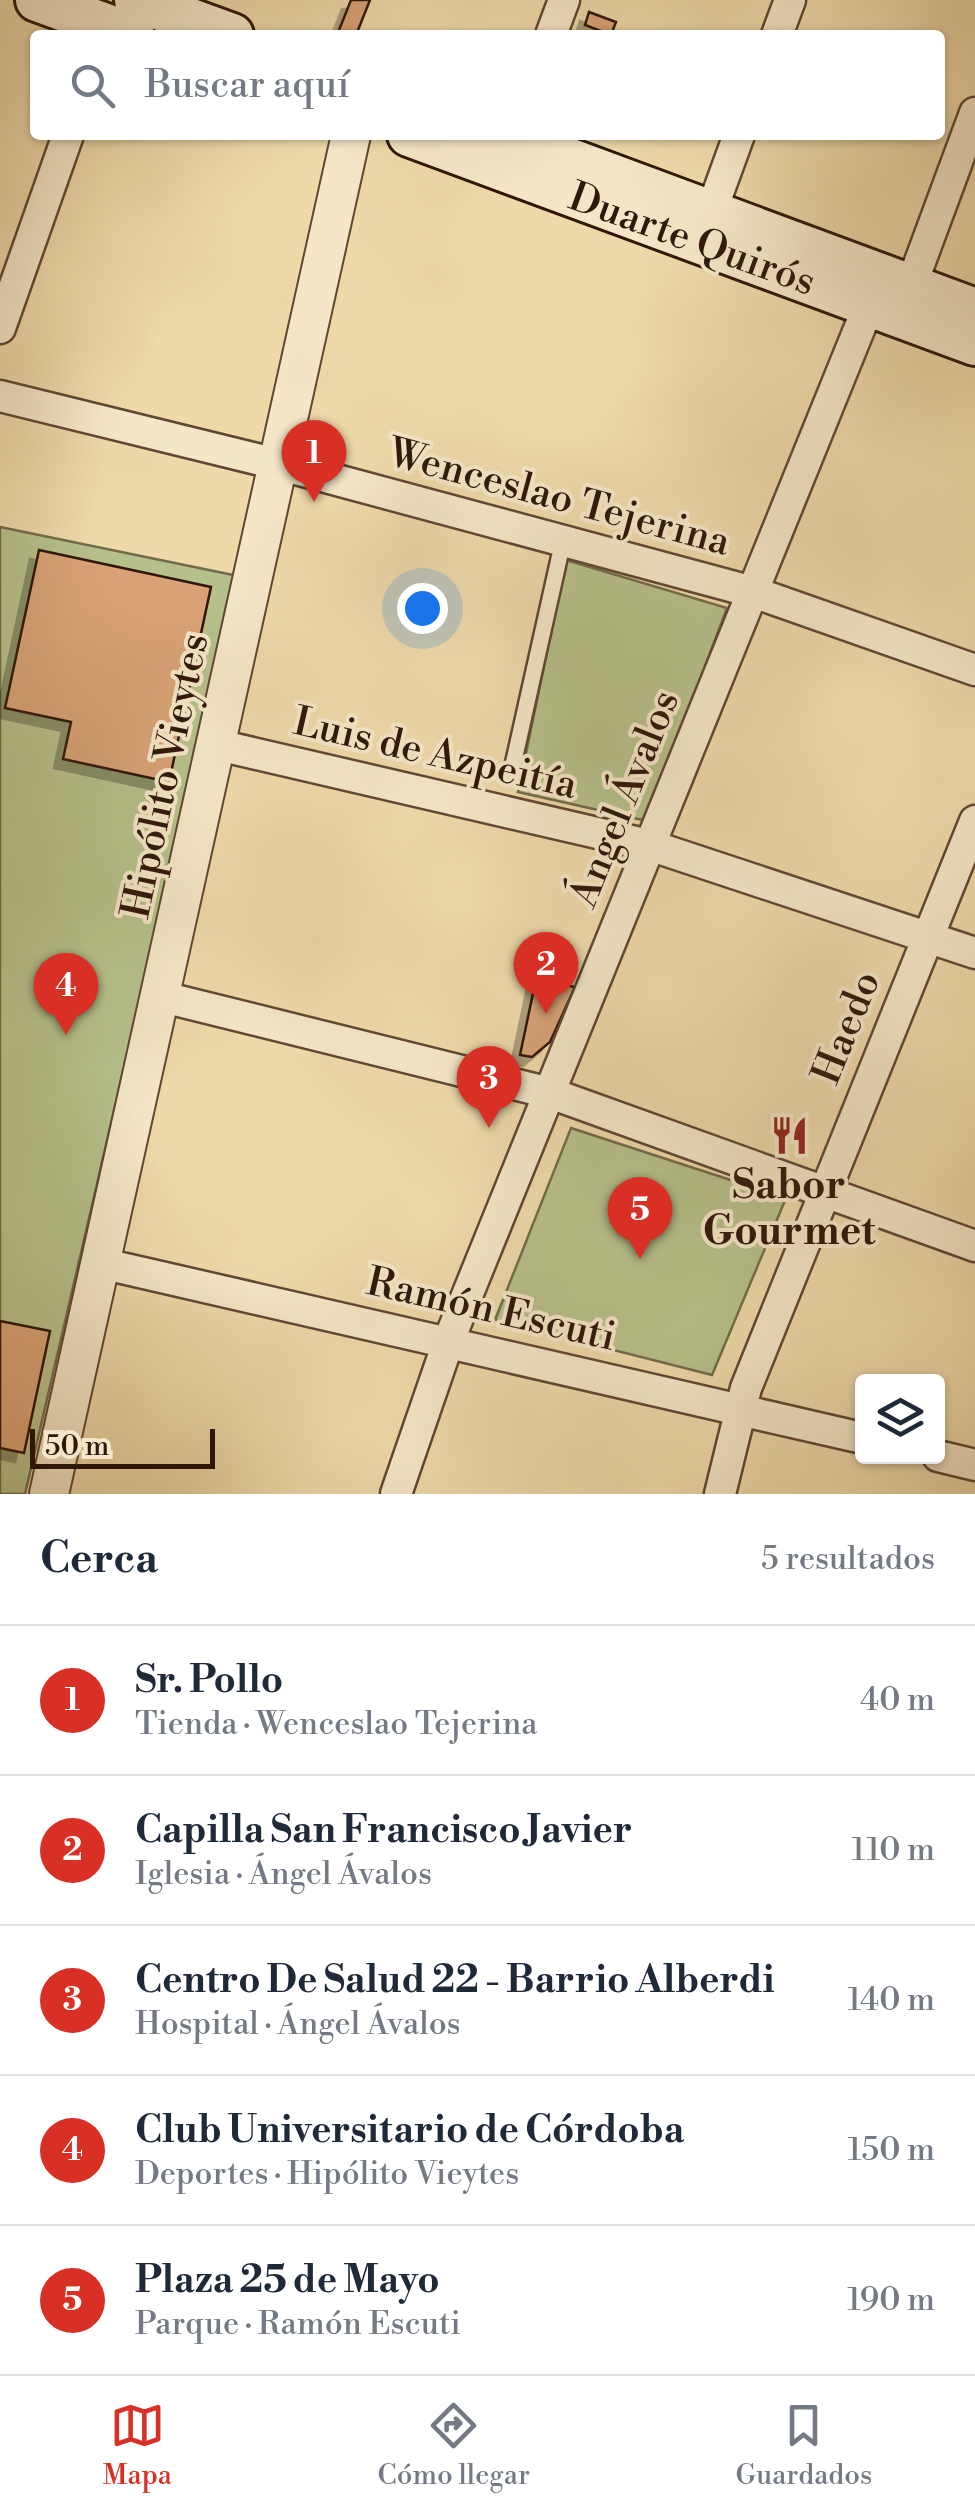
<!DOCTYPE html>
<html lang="es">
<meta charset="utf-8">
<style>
:root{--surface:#fff;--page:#f6f6f7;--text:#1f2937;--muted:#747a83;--line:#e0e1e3;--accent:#d93025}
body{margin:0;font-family:"Libre Bodoni",serif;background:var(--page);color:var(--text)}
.controls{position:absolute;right:30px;bottom:30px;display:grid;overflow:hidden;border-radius:10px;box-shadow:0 2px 8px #0004}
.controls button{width:90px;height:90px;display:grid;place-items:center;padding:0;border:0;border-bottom:2px solid var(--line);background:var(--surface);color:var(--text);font:50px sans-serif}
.scale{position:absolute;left:30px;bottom:25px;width:185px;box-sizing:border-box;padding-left:10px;border:5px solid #2f170a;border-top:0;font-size:28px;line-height:35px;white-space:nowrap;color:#2f170a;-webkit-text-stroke:8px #f4e6c7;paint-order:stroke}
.you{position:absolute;left:422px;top:608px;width:35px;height:35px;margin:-25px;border:8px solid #fff;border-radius:50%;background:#1a73e8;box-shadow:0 0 0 15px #1a73e833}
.badge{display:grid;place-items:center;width:65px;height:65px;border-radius:50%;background:var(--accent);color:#fff;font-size:32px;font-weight:700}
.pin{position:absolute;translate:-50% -82px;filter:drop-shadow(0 2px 5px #0008)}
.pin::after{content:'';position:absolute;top:52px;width:35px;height:30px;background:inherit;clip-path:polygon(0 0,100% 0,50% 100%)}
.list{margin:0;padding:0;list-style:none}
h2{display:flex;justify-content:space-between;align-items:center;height:130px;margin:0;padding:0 40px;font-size:42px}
h2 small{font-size:32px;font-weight:400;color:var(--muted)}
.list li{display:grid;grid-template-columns:65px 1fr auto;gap:30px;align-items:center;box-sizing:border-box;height:150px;padding:0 40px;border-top:2px solid var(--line)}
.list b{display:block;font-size:38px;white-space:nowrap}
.list p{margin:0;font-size:32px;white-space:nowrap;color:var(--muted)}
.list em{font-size:32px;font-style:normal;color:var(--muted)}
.icon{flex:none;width:55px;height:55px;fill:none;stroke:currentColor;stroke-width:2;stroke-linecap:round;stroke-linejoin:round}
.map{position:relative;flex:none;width:975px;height:1494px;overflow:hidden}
.search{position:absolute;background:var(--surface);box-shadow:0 2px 8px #0004;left:30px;right:30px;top:30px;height:110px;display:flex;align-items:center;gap:25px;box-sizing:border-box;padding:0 35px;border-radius:10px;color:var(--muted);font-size:38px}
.sheet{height:880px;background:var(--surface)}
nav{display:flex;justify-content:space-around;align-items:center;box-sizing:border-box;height:140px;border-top:2px solid var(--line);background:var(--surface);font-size:28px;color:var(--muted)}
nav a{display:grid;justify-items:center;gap:5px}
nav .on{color:var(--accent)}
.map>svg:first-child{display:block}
</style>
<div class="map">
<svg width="975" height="1494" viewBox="0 0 975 1494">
<defs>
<filter id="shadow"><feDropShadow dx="-9" dy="9" stdDeviation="0" flood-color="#0004"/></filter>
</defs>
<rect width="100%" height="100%" fill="#eed9a9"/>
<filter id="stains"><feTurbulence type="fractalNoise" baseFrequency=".002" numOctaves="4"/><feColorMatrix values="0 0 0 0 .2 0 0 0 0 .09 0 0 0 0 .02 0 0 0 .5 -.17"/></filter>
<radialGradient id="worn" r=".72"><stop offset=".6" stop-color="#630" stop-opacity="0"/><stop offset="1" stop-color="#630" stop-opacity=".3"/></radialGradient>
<path fill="#b6c08a" stroke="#726c4a" stroke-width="2.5" d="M0,527l238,49 -213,918h-25z
M566,560l161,48 -80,213 -129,-29z
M571,1128l215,70 -74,177 -217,-55z"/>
<path fill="#d8a275" stroke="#2f170a" stroke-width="2.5" filter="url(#shadow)" d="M351,0h19l-14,35h-19z
M589,12l27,10 -5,13 -26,-10z
M39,550l172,37 -42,195 -106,-23 8,-37 -66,-14z
M536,979l39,8 -25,55 -18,15 -12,-2z
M0,1321l50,10 -26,122 -24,-5z"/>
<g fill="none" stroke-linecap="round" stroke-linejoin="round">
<defs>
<path id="service" d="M513,765l50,-224"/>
<path id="minor" d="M551,35l13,-35
M777,35l13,-35
M711,212l28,-77
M911,286l64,-173
M0,328l68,-193
M0,396l281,69 472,127 222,78
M218,745l431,100 326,108
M163,997l387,96 425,153
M100,1263l762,175
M938,1456l37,9
M396,1494l53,-154 420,-1035
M720,1494l26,-106 229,-567"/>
<path id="tertiary" d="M49,1494l302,-1359"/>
<path id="secondary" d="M37,0l96,35
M136,0l96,35
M409,135l566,209
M503,135l472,175"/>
</defs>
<use href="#service" stroke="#5f4832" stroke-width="20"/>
<use href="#minor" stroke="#5f4832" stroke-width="35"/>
<use href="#tertiary" stroke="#5f4832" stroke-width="42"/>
<use href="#secondary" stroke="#2f170a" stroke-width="48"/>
<use href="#service" stroke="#f4e6c7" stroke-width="15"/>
<use href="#minor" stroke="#f4e6c7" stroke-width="30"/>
<use href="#tertiary" stroke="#f4e6c7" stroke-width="38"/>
<use href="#secondary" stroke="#f4e6c7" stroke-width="42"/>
</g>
<defs>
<symbol id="restaurant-bare" viewBox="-9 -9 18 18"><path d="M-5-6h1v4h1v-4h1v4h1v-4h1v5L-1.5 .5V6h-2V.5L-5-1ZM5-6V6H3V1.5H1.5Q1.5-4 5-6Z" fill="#8f2418" stroke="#f4e6c7" stroke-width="2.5" paint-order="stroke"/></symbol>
</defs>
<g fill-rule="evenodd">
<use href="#restaurant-bare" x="762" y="1108" width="55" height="55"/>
</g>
<g text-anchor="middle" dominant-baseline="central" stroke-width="8" stroke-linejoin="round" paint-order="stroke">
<g font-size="40" fill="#2f170a" stroke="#f4e6c7">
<text transform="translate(692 240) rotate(20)">Duarte Quirós</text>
<text transform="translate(559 498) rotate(15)">Wenceslao Tejerina</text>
<text transform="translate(435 754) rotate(13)">Luis de Azpeitía</text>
<text transform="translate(166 776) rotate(-78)">Hipólito Vieytes</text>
<text transform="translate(625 799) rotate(-68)">Ángel Ávalos</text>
<text transform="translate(847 1028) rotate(-68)">Haedo</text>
<text transform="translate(491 1310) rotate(13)">Ramón Escuti</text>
</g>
<g font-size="40" font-weight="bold" fill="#2f170a" stroke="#f4e6c7">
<text x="789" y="1186">Sabor<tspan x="789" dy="46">Gourmet</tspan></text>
</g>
</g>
<rect width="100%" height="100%" filter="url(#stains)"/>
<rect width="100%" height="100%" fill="url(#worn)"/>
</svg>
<div class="controls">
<button><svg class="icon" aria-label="layers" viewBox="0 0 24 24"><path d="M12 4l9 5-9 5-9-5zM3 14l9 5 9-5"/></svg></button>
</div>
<div class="scale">50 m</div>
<div class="you"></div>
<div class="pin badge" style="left:314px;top:502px">1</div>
<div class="pin badge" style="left:546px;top:1014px">2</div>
<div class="pin badge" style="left:489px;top:1128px">3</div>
<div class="pin badge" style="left:66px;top:1035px">4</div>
<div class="pin badge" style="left:640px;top:1259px">5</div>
<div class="search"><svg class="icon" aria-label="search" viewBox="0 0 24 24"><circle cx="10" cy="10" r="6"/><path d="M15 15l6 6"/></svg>Buscar aquí</div>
</div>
<section class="sheet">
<h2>Cerca<small>5 resultados</small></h2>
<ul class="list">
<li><span class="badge">1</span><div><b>Sr. Pollo</b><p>Tienda · Wenceslao Tejerina</p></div><em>40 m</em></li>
<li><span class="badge">2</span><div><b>Capilla San Francisco Javier</b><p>Iglesia · Ángel Ávalos</p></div><em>110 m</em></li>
<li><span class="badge">3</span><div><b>Centro De Salud 22 - Barrio Alberdi</b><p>Hospital · Ángel Ávalos</p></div><em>140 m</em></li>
<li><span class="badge">4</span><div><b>Club Universitario de Córdoba</b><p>Deportes · Hipólito Vieytes</p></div><em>150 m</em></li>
<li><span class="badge">5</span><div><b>Plaza 25 de Mayo</b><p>Parque · Ramón Escuti</p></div><em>190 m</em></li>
</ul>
</section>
<nav>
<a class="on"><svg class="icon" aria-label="map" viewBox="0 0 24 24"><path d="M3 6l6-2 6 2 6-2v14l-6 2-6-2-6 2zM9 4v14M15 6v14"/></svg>Mapa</a>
<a><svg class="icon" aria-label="directions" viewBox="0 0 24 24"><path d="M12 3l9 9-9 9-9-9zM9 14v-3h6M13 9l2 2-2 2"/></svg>Cómo llegar</a>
<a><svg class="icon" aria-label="saved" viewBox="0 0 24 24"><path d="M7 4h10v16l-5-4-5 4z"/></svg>Guardados</a>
</nav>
